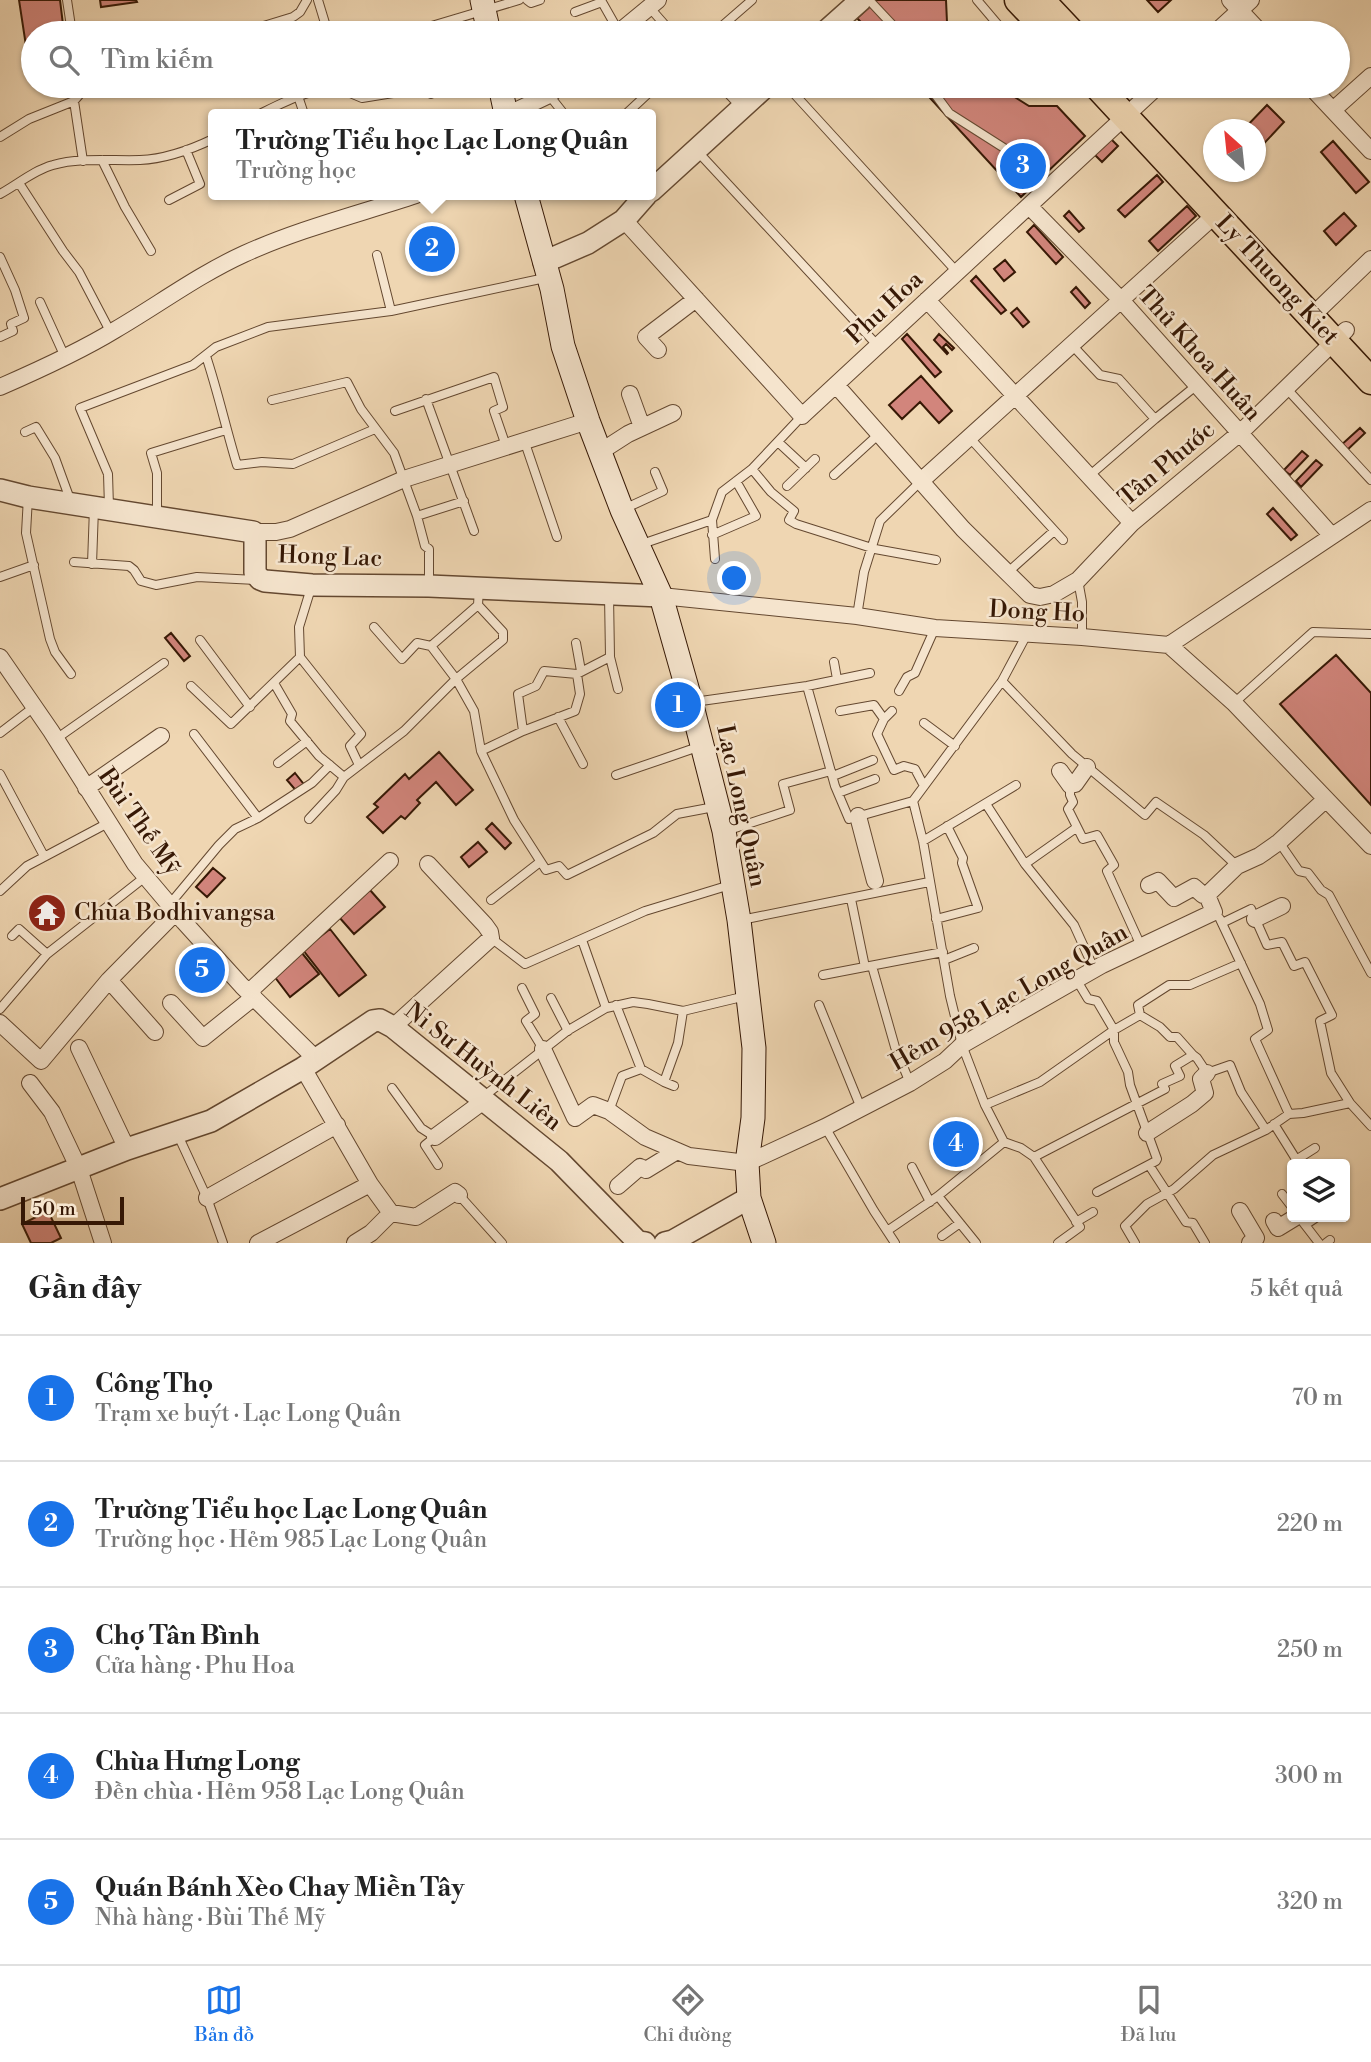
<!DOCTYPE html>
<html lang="vi">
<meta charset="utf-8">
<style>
:root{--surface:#fff;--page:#f2f2f2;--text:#222;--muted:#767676;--line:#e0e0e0;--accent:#1a73e8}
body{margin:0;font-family:"Libre Bodoni",serif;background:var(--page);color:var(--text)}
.controls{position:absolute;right:21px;bottom:21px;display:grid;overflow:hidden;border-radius:7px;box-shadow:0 2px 5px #0004}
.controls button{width:63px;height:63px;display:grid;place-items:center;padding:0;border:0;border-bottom:2px solid var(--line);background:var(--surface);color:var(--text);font:35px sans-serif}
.compass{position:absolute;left:1203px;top:119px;width:63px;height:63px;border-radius:50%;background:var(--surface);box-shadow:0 2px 5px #0004;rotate:333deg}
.scale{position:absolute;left:21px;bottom:18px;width:103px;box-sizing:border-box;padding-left:7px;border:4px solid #361805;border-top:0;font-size:19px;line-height:24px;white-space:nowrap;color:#361805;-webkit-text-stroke:5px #f5e4cd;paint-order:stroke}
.you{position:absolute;left:735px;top:579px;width:24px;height:24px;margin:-18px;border:5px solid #fff;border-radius:50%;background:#1a73e8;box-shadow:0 0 0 10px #1a73e833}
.badge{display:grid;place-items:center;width:46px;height:46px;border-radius:50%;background:var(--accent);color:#fff;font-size:23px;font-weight:700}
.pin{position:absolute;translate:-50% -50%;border:4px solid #fff;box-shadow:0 2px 7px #0006}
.popup{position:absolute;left:208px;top:109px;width:448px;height:91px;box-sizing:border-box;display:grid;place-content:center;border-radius:7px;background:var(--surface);filter:drop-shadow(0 2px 5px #0005);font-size:23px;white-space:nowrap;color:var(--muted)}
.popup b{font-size:26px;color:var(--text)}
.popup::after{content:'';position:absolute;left:50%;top:100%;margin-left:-14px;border:14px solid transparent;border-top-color:var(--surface)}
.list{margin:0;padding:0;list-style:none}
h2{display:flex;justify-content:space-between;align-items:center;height:91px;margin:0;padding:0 28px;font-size:30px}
h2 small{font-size:23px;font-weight:400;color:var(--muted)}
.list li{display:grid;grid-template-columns:46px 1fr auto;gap:21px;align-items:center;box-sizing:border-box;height:126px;padding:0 28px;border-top:2px solid var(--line)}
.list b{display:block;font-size:26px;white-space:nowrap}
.list p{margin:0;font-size:23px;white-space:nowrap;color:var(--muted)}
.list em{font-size:23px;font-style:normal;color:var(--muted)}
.icon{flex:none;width:38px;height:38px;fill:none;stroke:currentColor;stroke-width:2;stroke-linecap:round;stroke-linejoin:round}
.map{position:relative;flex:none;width:1371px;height:1243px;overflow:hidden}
.search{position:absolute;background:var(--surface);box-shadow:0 2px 5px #0004;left:21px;right:21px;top:21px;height:77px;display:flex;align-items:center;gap:18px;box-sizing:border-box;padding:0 24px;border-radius:38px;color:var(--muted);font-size:26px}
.sheet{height:721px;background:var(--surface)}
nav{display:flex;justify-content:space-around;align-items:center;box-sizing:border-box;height:98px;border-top:2px solid var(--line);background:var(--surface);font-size:19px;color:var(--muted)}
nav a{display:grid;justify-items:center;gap:4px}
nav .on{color:var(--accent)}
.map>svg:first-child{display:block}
</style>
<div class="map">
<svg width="1371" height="1243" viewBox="0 0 1371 1243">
<rect width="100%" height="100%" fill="#efd6b2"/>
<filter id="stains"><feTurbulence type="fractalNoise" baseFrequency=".00286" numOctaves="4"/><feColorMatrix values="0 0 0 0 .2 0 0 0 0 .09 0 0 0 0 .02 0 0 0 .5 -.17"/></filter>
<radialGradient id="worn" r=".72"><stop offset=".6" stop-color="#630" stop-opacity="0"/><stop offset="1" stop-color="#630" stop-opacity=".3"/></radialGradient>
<path fill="#d2857c" stroke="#361805" stroke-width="2" d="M19,0h41l4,33h-31v26h-5z
M100,0h36l1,2 -36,5z
M877,0h69l1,22 6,11h-82l-14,-15z
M1147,0h24l-13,12z
M919,86h78l32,20h28l28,30 -64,61z
M1267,105l17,17 -28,30v-22h-13z
M1110,138l8,8 -16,16 -8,-8z
M1333,141l36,41 -13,11 -35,-41z
M1157,175l6,7 -38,35 -7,-7z
M1187,206l9,10 -38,35 -9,-10z
M1069,211l15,17 -5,4 -15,-16z
M1344,213l12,13 -20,19 -12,-14z
M1034,225l29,32 -7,7 -29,-32z
M1005,260l10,12 -11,9 -10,-12z
M976,276l30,34 -5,4 -30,-33z
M1076,287l14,16 -5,5 -14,-16z
M1017,308l12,14 -6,5 -12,-14z
M907,334l34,38 -6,5 -33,-38z
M939,334l15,14 -2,2 -6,-6 -3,3 5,6 -1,1 -13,-14z
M921,376l31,35 -13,12 -19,-21 -18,17 -13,-14z
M1360,428l5,5 -21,20 -5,-6z
M1302,451l6,5 -18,19 -6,-5z
M1316,460l6,5 -21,22 -5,-6z
M1273,508l24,27 -6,5 -24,-26z
M171,633l19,23 -6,5 -19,-23z
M1336,655l35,38v112l-91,-101z
M439,752l34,38 -17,15 -20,-23 -19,18 3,3 -15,16 -4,-3 -18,17 -16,-16 11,-10 -4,-3 31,-30 4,5z
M295,773l11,14 -8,6 -11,-13z
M492,823l19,20 -6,6 -19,-20z
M478,842l9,10 -18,15 -8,-10z
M213,868l12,10 -18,19 -11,-10z
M370,890l15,17 -31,27 -15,-17z
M330,929l36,46 -27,21 -36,-46z
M302,953l17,21 -29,23 -16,-21z
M48,1211l13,27 -10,5h-20l-9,-19z"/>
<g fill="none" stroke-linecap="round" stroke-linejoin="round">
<defs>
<path id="service" d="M67,0l5,33
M318,0l10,33
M527,0l4,3 9,-3
M869,0l31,33
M977,0l28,33
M650,8l22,25
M575,12l27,-10 17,30
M241,33l52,-16 7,-5 7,-12
M408,33l111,-33
M714,33l38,-33
M1019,33l14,-11
M429,86l2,8
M721,86l19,20
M787,86l170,186
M929,86l20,27 55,35 39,44
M343,90l19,8 31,-5
M549,95l15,19
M298,96l6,18
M74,101l9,60
M260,114c26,-13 53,-28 83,-24l-1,-4
M626,114l30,-28
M0,137l29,-18 45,-18 13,-15
M698,152l180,194
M102,160l23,47 26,44
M19,183l44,68 16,21 32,61
M0,194c17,-9 34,-24 53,-29 27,-8 59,-4 87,-5 26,-1 50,-10 73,-21
M169,200l31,-16 -14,-34
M377,255l14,56
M0,257l15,33 9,28 -13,6 2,7 -13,6
M40,302l25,55
M1072,345l28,30 19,4 36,40 42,-34
M206,356c12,36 20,73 31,109l25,-3 31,2 82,-35
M1286,388l85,92
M426,399l48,132
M272,400l75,-18 14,27 33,44 23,63 8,30 4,3v36
M395,411l99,-34 9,30 -9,4 12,35
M25,432l11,-5 19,31 16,44
M969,437l94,103
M524,440l33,97
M778,442l28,26
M752,469l19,23 23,19 -5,9 7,4 79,25 61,11
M834,475l45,-41
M1089,476l66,-57
M787,486l28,-27
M28,497l-2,36 24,106 5,13 16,22
M109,507l-1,-33 -28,-66 113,-43 23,-18 52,-20 123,-16 154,-33
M624,509l39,-18 -8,-19
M157,515v-42l-6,-20 75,-23
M417,516l47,-15
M712,520l3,39
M712,535l44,-19 -20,-35
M639,545l73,-25 10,-28 30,-23 50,-53
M74,562l55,4 5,4 7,11 15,4 41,-8 61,3
M92,564l2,-56
M1007,573l47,-42
M0,577l34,-12
M1078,580l4,22v35
M311,588l-12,39 1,30 61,77 -11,12 9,19
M479,588l-1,17 25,27v8l-47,39 18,32 7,40 33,69 32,50 13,-4 8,9 86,-42 24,-19 37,-7
M857,616l7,-44 16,-51 41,-40
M374,627l28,32 15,-16 14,3
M200,640l50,67
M576,643l5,28
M610,657l8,32
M834,662l3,17
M1002,681l70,73 73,61 11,-13 48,33 33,31
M274,683l18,31 -2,7 29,35 25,21
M191,686l40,38 69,-67
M807,686l28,100 14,33 64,-18 89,-120 25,-47
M899,691l8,-14 8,-4 20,-45
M694,702l113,-16 63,-13
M1234,703l79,-71 58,2
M840,711l34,-6 10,14 -7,15 17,36 10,-4 11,3 9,17
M558,717l25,47
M884,719l8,-8
M924,723l31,23
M523,731l-5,-37 18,-8 8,-15 33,3
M0,733l34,-26
M56,739l108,-76
M481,751l42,-20 52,-20 5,-17 -3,-20 33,-17 -1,-62
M278,763l29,-22
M0,774l44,82
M616,775l85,-29
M833,776l40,-16
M1070,785v10l3,7 -5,7 15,30 14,-4 17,30 -7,6 34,75
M838,793l37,-14
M913,801l10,40 27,155 12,49 23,60 19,37 17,6 13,9 46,70 -22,16
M986,804l39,60 49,61 20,44
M258,818l54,-35 18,-18
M309,819l27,-29 8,-13 60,-46 52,-52 -25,-33 47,-41
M726,831l64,-21 -7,-26 48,-13
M923,841l93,-56
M1279,842l20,29 9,2 13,17 8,5 42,78
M1025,864l51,-36
M0,891l27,-25 81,-43
M851,899l14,68
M491,900l49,-38
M169,905l50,-60 16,-16 23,-11 -64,-84
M936,919l42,-11 -16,-45 1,-5 -16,-32
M1220,919l40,85 8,26 -13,9 34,75
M741,920l188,-38
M1222,923l29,-14 16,36 15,-3 12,24 11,-4 27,53 -12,6 11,52 19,30 21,23
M12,936l7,-7 28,25
M491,938l34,26 120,-53 85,-26
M582,940l24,68
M944,960l30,-12
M872,966l23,81 15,36
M823,975l120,-23
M1076,979l12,20 9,2 17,29v12l14,30 2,13 27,74 -1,2 -59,31
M522,988l13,26 -9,7 17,28
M551,998l17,33
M616,1005l25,64 23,13 10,4
M819,1005l42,103
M0,1009l47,-55 98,-77
M1193,1055l4,3 10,15 23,-8 11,27 25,38
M664,1082l14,-39 5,-32
M392,1088l29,40 14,9 -10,8 13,20
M483,1097l84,-66 39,-23 27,-6 15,2 35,7 63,-15
M985,1105l55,-23 74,-52 26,-15 -2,-10 31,-20h21l51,-22
M609,1111l13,-35 19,-7
M1274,1124l25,40
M825,1127l49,84 21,32
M177,1133l30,65 16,45
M1034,1157l131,-68 -3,-5 18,-8 -5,-10 18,-11 -16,-18h-7l-10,-10 -20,-12
M1296,1160l19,-12
M1149,1165l37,57 7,1 12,20
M912,1167l18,35
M1282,1194l10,13
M459,1195l43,48
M938,1196l38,47
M1299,1217l20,26
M1076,1222l17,-10
M1305,1225l12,-8
M887,1231l51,-35 66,-54
M942,1236l18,-13
M1135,1243l-10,-17 22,-22 27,-15 39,-34 53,-25 23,-16 14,-1 47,-10
M1326,1243l4,-3"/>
<path id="minor" d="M1230,0l31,33
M618,33l40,-33
M1215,33l36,-33
M1310,86l61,65
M1333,110l38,-34
M509,114l40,-19 11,-9
M1029,206l92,94 211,236
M624,220l178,196 356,-330
M927,300l205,223
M1311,317l60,-58
M658,350l-12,-13 50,-38
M836,385l127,144 67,66 10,2 14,-3 24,-14 54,-57 109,-91 105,-102
M0,387c39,-17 79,-35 115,-57 43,-25 83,-55 129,-76 55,-25 115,-40 172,-59
M630,394l12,33
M600,452l28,-18 45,-21
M921,481l295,-267
M253,532h23l14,-3 114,-50 184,-58
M661,596l196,20 78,12 147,9 87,8 202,-135
M1169,645l65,58 137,143
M0,657l51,74 84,133 49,58 58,64 74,73
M1060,771l10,14 5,-1 12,-17
M86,788l75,-52
M858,816l17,65
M1149,885l9,-4 16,17 20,-11 9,8h4
M1255,919l27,-13
M109,980l46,52
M249,992l141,-131
M171,1003l32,35 51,-41
M0,1023l41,38 68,-81 66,-67
M393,1027l98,-89 -1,-6 -5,-7 -57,-61
M79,1048l48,101
M543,1049l32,69 18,-13 16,6 36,26 44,19 58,7 78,-36 85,-44 35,-22 17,-16 140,-80 112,-53 -7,-17 30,-29 22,-10 20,-14 47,-43
M303,1068l67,116 21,29 -20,20 -16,10
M30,1083l22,29 27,57 24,74
M1147,1133l45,-29 13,-11 -4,-14 6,-6
M435,1137l50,-37
M618,1186l22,-19 6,3 31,-19
M207,1198l130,-73
M1240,1211l16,27 -6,5
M391,1213l25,4 39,-25 4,3
M1274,1221l4,7 18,-11
M258,1243l112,-59"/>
<path id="tertiary" d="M824,33l37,-33
M651,191l115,-105
M544,262l44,-19 36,-23 22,-25
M0,490l28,7 225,35 2,6v35l5,6 5,2 47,4 117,1 232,10
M0,1199l127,-50 84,-28 92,-53 70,-47 7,-1 13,7 166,134 79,81 7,1
M665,1243l8,-2 76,-43"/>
<path id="secondary" d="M482,0l7,33
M500,86l6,28
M526,195l26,94 11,57 25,75 34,89 39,86 30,106 33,129 15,89 15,128 -1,70 -6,45 2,35 15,45"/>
<path id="primary" d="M1018,0l31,33
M1042,1l30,32
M1097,86l274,295"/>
</defs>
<use href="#service" stroke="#644830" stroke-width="10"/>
<use href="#minor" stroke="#644830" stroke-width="18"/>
<use href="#tertiary" stroke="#644830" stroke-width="24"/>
<use href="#secondary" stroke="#361805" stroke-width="25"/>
<use href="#primary" stroke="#361805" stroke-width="29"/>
<use href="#service" stroke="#f5e4cd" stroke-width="8"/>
<use href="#minor" stroke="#f5e4cd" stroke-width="16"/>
<use href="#tertiary" stroke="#f5e4cd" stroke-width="21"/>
<use href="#secondary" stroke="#f5e4cd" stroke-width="23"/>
<use href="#primary" stroke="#efd6b2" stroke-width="26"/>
</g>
<defs>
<symbol id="temple-disc" viewBox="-11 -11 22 22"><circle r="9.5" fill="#8f2418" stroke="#f5e4cd"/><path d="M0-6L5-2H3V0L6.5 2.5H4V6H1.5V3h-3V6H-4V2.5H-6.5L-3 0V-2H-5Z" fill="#fff"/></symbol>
</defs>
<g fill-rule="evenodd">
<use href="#temple-disc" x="25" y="891" width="44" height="44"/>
</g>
<g text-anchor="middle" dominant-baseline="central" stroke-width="5" stroke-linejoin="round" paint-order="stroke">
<g font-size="24" fill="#361805" stroke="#f5e4cd">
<text transform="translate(1277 280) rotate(47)">Ly Thuong Kiet</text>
<text transform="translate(885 308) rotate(-43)">Phu Hoa</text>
<text transform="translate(1199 354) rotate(48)">Thủ Khoa Huân</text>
<text transform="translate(1167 464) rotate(-40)">Tân Phước</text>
<text transform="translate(330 557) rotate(2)">Hong Lac</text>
<text transform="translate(1037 612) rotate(3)">Dong Ho</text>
<text transform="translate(741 806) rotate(78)">Lạc Long Quân</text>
<text transform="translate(139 822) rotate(55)">Bùi Thế Mỹ</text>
<text transform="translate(1009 998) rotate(-30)">Hẻm 958 Lạc Long Quân</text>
<text transform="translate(483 1067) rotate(38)">Ni Sư Huỳnh Liên</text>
</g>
<g font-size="24" fill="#361805" stroke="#f5e4cd" text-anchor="start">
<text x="74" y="913">Chùa Bodhivangsa</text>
</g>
</g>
<rect width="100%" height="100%" filter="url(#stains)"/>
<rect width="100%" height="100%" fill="url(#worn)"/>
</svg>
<div class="controls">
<button><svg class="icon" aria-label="layers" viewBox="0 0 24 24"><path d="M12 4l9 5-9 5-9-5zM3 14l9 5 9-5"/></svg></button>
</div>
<svg class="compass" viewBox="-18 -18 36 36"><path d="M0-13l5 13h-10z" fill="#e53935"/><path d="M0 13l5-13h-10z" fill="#767676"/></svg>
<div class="scale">50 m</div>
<div class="you"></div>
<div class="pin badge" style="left:678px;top:705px">1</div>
<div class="pin badge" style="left:432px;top:249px">2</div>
<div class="popup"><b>Trường Tiểu học Lạc Long Quân</b>Trường học</div>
<div class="pin badge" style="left:1023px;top:166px">3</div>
<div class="pin badge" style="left:956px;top:1144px">4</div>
<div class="pin badge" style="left:202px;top:970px">5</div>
<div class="search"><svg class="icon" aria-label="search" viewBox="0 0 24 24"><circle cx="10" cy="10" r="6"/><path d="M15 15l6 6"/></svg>Tìm kiếm</div>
</div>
<section class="sheet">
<h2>Gần đây<small>5 kết quả</small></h2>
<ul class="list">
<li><span class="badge">1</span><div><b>Công Thọ</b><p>Trạm xe buýt · Lạc Long Quân</p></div><em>70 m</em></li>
<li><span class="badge">2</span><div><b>Trường Tiểu học Lạc Long Quân</b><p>Trường học · Hẻm 985 Lạc Long Quân</p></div><em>220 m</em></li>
<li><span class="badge">3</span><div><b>Chợ Tân Bình</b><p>Cửa hàng · Phu Hoa</p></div><em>250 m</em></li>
<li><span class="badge">4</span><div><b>Chùa Hưng Long</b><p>Đền chùa · Hẻm 958 Lạc Long Quân</p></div><em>300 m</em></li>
<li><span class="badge">5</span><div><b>Quán Bánh Xèo Chay Miền Tây</b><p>Nhà hàng · Bùi Thế Mỹ</p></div><em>320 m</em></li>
</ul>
</section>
<nav>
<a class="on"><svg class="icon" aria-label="map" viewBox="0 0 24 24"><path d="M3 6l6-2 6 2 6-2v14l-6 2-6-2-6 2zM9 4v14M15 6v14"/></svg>Bản đồ</a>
<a><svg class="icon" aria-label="directions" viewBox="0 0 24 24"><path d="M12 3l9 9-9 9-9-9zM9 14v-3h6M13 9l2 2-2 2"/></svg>Chỉ đường</a>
<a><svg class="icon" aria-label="saved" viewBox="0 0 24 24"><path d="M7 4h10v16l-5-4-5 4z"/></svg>Đã lưu</a>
</nav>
